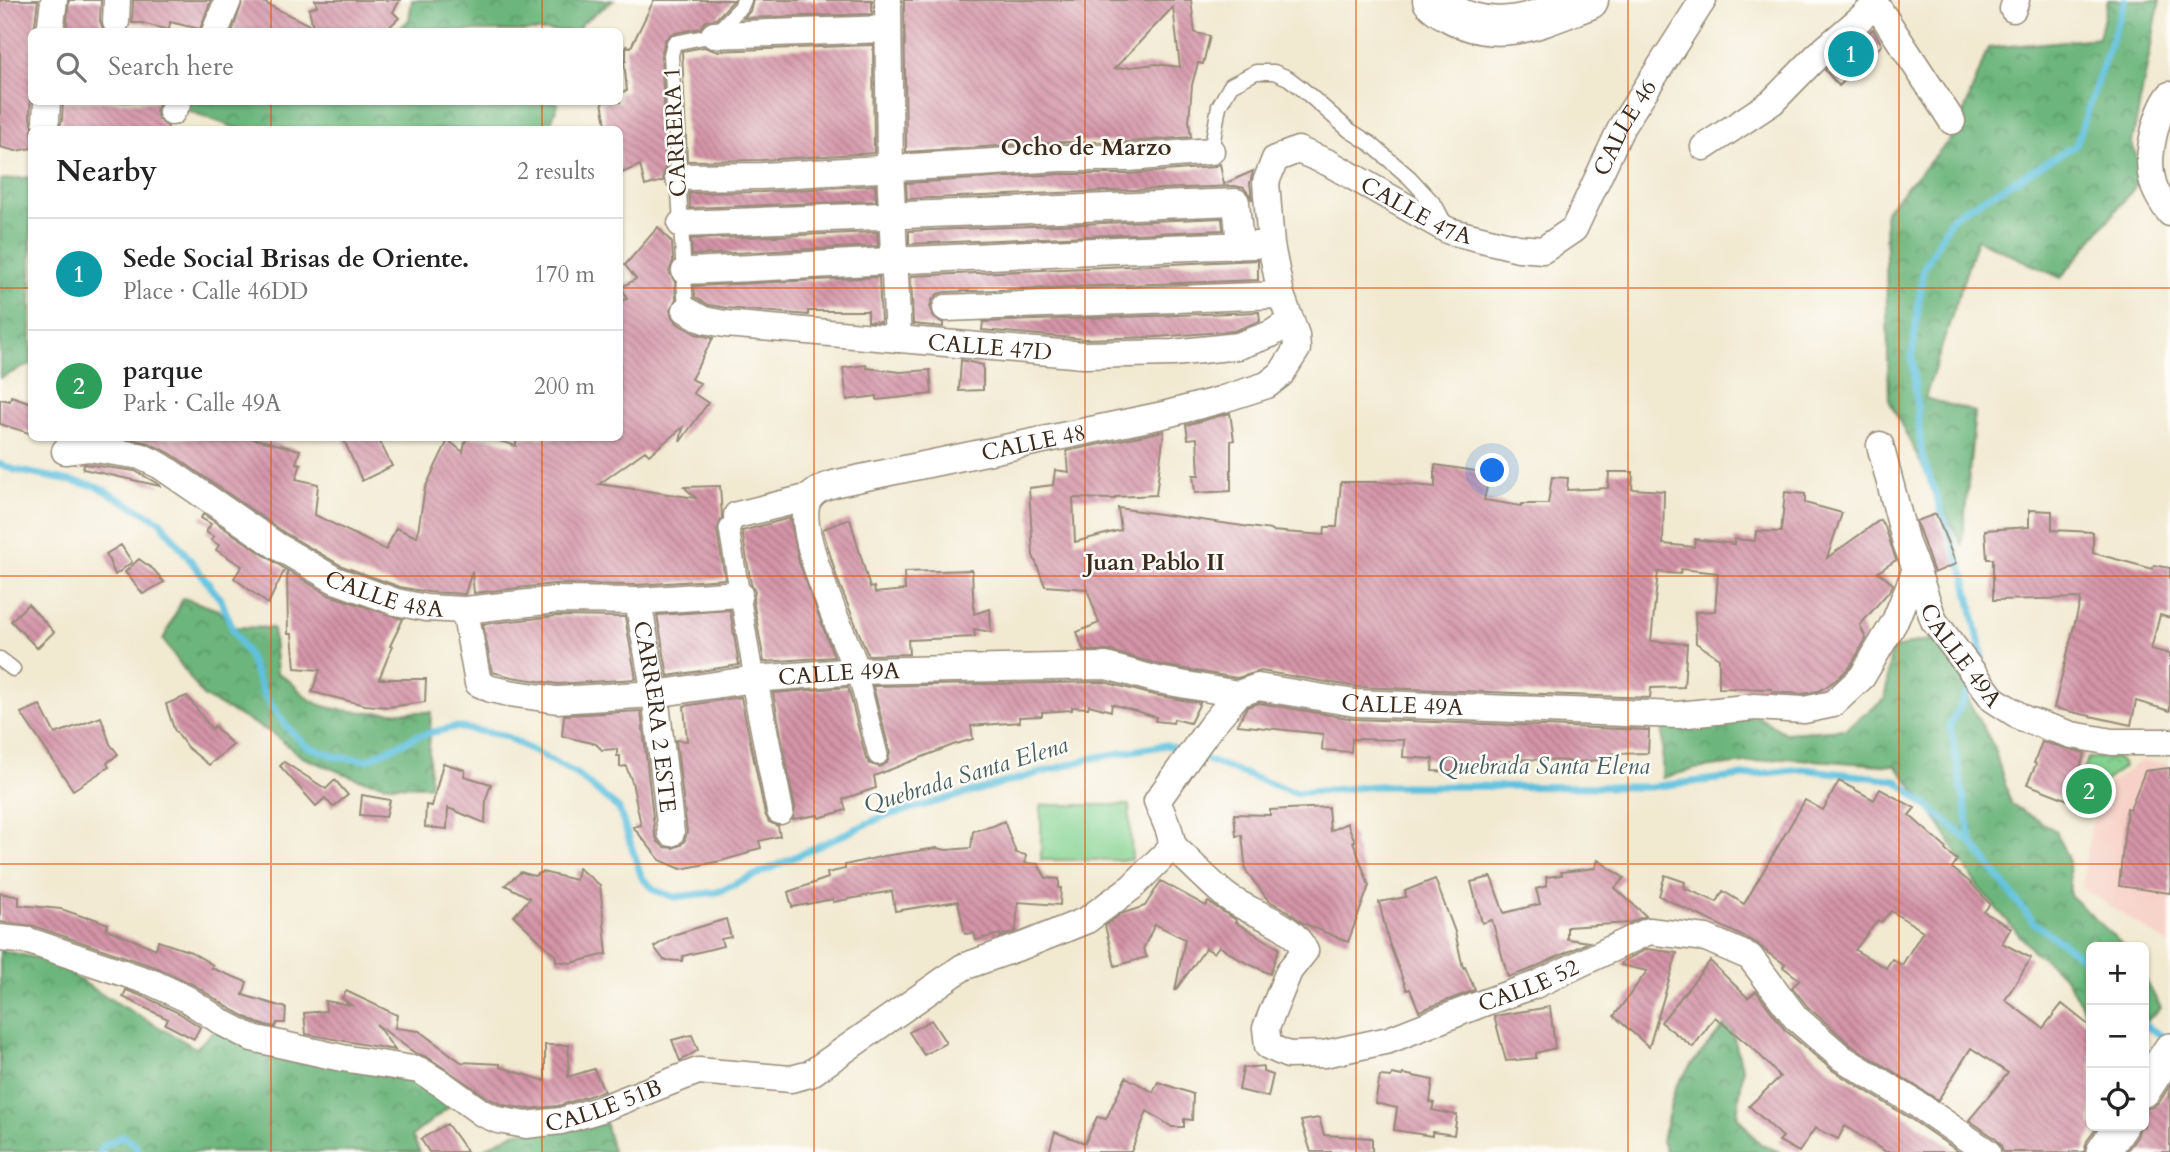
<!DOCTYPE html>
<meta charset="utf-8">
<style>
:root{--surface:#fff;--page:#f6f6f6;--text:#222;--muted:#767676;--line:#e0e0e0;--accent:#db2777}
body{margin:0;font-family:Cardo,serif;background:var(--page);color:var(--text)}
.controls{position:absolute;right:21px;bottom:21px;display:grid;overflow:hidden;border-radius:10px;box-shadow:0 2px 5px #0004}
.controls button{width:63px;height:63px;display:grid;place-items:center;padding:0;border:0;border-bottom:2px solid var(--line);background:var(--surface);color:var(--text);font:35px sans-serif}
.you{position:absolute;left:1493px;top:471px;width:24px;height:24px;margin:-18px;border:5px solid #fff;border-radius:50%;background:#1a73e8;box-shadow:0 0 0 10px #1a73e833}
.badge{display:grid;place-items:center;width:46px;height:46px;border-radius:50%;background:var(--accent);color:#fff;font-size:23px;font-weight:700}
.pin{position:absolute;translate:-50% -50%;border:4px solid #fff;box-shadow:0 2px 7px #0006}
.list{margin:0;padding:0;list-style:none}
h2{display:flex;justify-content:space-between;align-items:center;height:91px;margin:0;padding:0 28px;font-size:30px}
h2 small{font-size:23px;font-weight:400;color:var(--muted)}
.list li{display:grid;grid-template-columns:46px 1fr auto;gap:21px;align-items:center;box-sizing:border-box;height:112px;padding:0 28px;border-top:2px solid var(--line)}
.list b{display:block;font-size:26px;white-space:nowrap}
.list p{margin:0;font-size:23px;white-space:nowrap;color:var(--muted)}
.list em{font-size:23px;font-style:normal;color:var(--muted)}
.icon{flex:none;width:38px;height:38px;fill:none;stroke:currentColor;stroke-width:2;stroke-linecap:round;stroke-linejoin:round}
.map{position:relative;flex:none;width:2170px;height:1152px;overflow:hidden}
.search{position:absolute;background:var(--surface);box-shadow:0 2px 5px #0004;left:28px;top:28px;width:595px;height:77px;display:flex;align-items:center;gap:18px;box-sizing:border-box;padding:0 24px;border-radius:10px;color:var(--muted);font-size:26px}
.panel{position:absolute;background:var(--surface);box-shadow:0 2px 5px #0004;left:28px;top:126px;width:595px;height:315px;border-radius:10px}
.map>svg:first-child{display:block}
</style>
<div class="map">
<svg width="2170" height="1152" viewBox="0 0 2170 1152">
<defs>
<pattern id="forest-crowns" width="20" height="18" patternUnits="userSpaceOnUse" patternTransform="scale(1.75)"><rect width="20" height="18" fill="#6cb57c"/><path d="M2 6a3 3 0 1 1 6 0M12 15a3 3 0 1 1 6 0" fill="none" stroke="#5a9365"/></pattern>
<pattern id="park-crowns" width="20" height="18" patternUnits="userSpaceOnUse" patternTransform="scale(1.75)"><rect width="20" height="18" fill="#85d392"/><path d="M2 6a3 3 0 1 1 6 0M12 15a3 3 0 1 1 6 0" fill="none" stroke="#74b57d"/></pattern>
<pattern id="building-back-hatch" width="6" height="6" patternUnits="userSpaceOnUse" patternTransform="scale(1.75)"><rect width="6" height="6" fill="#d494a8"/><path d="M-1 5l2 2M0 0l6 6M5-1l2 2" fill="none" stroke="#ad7988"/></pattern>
</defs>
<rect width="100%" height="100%" fill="#fdfcf7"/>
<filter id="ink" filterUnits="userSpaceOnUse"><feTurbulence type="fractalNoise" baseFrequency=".0143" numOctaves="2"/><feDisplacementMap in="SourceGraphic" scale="14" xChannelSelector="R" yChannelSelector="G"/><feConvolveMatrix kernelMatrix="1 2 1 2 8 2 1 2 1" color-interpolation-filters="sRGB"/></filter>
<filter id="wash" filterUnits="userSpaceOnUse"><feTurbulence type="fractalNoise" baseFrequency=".00686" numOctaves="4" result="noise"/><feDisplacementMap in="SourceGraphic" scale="28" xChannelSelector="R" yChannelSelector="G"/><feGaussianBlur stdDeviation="1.57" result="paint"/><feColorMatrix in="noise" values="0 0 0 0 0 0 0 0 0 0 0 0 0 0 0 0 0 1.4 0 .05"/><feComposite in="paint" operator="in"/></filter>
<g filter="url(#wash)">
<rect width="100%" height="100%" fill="#f2e9d1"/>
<path fill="#f7d1c7" d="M2141,761l29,3v181l-89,-58 10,-60 17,-42z"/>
<path fill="url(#forest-crowns)" stroke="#54704d" stroke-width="2" d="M412,0h202l-33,24 -3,7h-182l13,-11z
M2108,0h52l-28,143 11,34 -82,101 -84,-39 -52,159 50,14 -13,133 -73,-145 -4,-189 71,-78 32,-85 111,-10z
M188,102h370l-9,28 -311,-1 -54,-20z
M31,177v187l-31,14v-198z
M183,598l36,12 13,17 41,1 4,45c17,8 20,18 34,27 25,17 89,11 120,12l-2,39 1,35 -42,-1 -30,-6 -56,-22 -30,-24 -68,-36 -41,-57z
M1938,639l25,33 6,30 24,43 18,59 45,27 13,31 1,34 56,51h-35v74l-25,-42 -14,-14 -17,-12 -58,-67 -48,-79 -33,-41 -110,-8 -91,11 -33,9 1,-50 53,-10 42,-1 27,16 60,-4 40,-30 6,-49 25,-8z
M0,950l50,11 53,34 93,53 21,-20 196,50 37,28 -38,30 8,16h-420z
M2144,977l17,31 -17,15z
M1729,1020l14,50 -6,46 22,27 21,9h-114l-4,-11 13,-53 16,-23z
M604,1118l9,34h-135l35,-19z"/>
<path fill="url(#park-crowns)" stroke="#607e58" stroke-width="2" d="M2088,758h29l7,8 -21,17 -9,32 -20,-15z"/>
<path fill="#85d392" stroke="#607e58" stroke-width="2" d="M1041,805h88l3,55h-91z"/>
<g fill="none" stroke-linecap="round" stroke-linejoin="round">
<path stroke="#60c1de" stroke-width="7" d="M0,464l15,6 81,16 64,35 61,79 13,32 15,25 15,38 23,32 19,19 30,11 31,3 50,-24 38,-9 48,8 72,38 44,36 23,69 14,13 19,6 43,-5 164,-75 211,-59 73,-13 130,48 80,-7 274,1 152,-18 94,11 76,63 61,79 50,36 8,10
M1978,671l4,-6v-11l-17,-77 -43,-121 -10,-99 11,-87 29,-53 124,-72 49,-145
M1972,843l-22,-118 23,-43
M2144,1025l23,14
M99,1152l6,-7 18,-9 13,9 1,7"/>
</g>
<g id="blocks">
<path fill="url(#building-back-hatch)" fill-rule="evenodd" d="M0,0h38l-4,32h-2l-2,87 4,11h-2v18l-16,3 -16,-4z
M69,0h32l-1,21 4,11h-38z
M133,0h78l-11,29 -30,-7 -1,8 -27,-7h-10z
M243,0h16l54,27 -4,-18 8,-3 -2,-6h85l-7,12 6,6 -15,14h-152z
M654,0h80l-18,19 -10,2 -6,7 -29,6 -6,6 -4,16 7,109 -4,5 -1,11 -18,5 -5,-21 -20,9v-44h-13l-5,-28h18v-10l7,-1 -3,-30h2v-15l5,1z
M753,0h119v14l-128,4 6,-7z
M904,0h287l4,33 15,3 -7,28 -5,-1 -6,22 -3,36 2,16 -63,5h-68l-154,10zM1173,7l7,60 -24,-3 -42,5z
M1873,29l9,16 -43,41 -14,-16z
M873,45l1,108 -113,7 -74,1 -5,-110 22,-4 11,4z
M63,102h97l-4,9 2,8 10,8v3h-110l4,-9z
M1220,164l4,20 29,-13 -3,12 2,17 -3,-6 -5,-6 -9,-2 -328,13 -1,-16 155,-9h69l82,-7z
M875,185l1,16 -186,7 -1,-15 74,-1z
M1222,218l1,12 -314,14v-13z
M658,227l14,16 1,18 -4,11 6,10 1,17 -6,11 2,7 6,7 18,10 17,4 -22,41 9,4 -7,10 15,10 -28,39 3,-15 -34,28 -4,-4 -46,33 97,14 -12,-11 36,-1 2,31 -5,14 8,48 -87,6 -84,-1 -80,9 -2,-22 -7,23 -37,-2 -28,-5 -58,-21 -57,-33 -115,-80 -24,-11 -23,-4h128l49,12 -4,13 5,1 -5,15 22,5 -3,31 71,35 10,-22 21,9 8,-49 23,-48 15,12 3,-14h24l26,8v-8h104v-137l7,-2 -5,-12 14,-8 -11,-14z
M877,232l1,14 -186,9 -1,-16z
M1258,260v20l-313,12 -7,2 -6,6 -2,8 3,9 10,6v4l-30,-3 -2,-48z
M879,277l2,45 -13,-1v-10h-60v4l-81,-7 -18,-3 -14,-8 -1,-11z
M1259,312l1,9 -26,10 -77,6 -72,2 -103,-9 1,-8z
M961,360l22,5v25l-24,1z
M866,365l1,3 33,4 30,-2 2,24 -55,6v-4l-30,4 -4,-32z
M11,396l21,7v31l-32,-10v-25l10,2z
M1230,413l4,27 -3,1v50l-36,2 -2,-18h6l-2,-37 -9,1 -2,-14z
M1164,431l-8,64 -41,2v2l-42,-1 2,44 46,-12 -3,-22 153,22v1l53,4 1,-8h12l4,-45h40l54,5v-22l55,8 -6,27 37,6 1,-2h26l4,-27 16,1 -1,12 41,-2 1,-16h24l-1,17 32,2 -1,53 31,3 1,-8 39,5v-5l21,2 1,-10 25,1 4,-40 20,2v9l37,10 -15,45 53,-38 5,7 11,33 -18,12 15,12 -2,5 -31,36 6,14 -16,28 -14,13 -17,11 -16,3 -31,-2v-3l-53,-1v-30l-23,-15 -1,-31 20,-1 3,-38 -37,-4 -1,5 -22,-2 -7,69 36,3 -3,43 -33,1 -1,10 -293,-11 -96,-16 -24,7 -76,-13 -51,-14h-26l-7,-19 22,-9 -12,-34 -42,-3 -12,-31 -4,-67 24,-3 2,-15 14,2 -2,-21z
M343,438h35l14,28 -30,15z
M84,464l51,7 25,14v1l-77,-17z
M2029,510l23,1v19l41,2v21l60,16 1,-4 16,3v50l-10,-3 -9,34 19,5v57l-34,-10 -5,24 -77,-17 27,-110 -88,2v-41h-6l-2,-29 44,-3z
M203,514l82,55 -17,35 -34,-26 8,-12 -26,-16 3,-5 -8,-5 3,-3 -8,-5 5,-8 -10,-6z
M1936,514l20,50 -22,9 -18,-52z
M790,518l9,44 35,95 -70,5 -11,-62 2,-8 -4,-8 -9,-53z
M850,519l20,69 4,-1 1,6 30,-3 -1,-18 68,-2 2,44 16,-5 1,23 -17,-3 1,8 -67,3 1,14 -41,1 -31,-77 -14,-47v-2z
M121,545l11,17 -17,13 -9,-21z
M139,559l15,11 10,12 -21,12 -18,-22z
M287,570l42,25 74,24 -13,27 2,1 -13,32h47l-1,23 -37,5 -23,-2 -53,-13 8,-22 -25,-2 -3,-34h-4z
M28,604l26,28 -17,16 -26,-27z
M730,610l9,55 -71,11 -11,-61z
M557,616l68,1 11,62 -78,5 -46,-7 -20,-5 -9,-48z
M1104,682l50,13 46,8 -10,20 -16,-4 -1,4 -18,-2 1,-4 -44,-13 -1,7 -22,-6 -1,3 -16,-1v3l-30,2v4l-23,1 1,5 -49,4 2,13 -20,6 -79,31 2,12 -33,11 3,11 -27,8 -1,-3 -25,4 2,-11 -22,-115 75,-6 18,71 4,6 10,3 7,-4 3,-10 -17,-67z
M187,696l25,33 2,-3 19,19 -24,20 -22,-18 -13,-18 -8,-25z
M741,697l24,117 4,8 9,4 2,10 -21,5 2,7 -12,3v2l-28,8 -40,8 -21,-9 -27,-33 8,-2 -9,-43 -6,-16 -6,1v-11h-3v-7l-15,1 -6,-6 -34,-8 2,-21 77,-4 14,124 3,7 6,5 9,1 8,-3 4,-5 2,-8 -11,-92 11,1 -3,-35z
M1259,703l95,16 295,11 -1,23 -40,1 1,5 -40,4v-2l-46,-2v2h-30v4l-30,-1 -1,8 -30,-1 1,-12 -30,-2 1,-17 -52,-1 -1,13 -29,-2 1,-16 -86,-9 10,-18z
M40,705l15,29 46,-17 9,27 8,10 -11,9 2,4 -36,23 -52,-77z
M2042,742l43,11 -17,47 -41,-16 9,-20 -2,-1z
M284,762l42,27 9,-9 13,15 -15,12 -8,-9 -9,8 -36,-40z
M443,763l22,7 -1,6 27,8 -5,15 -1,24 -37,-15 -1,21 -22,-2 1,-22 6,1z
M2170,768v125l-51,-7 8,-78 3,1 15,-38z
M1839,781l35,19 6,-11 35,19 -6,7 37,33 -1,2 12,10 -5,8 19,15 19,21 -6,8 27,16 -9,15 29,15 -26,42 38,28 19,-24 29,23v99h7l-11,15 -3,11h-81l-2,-7 -5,-6 -27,-19 39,-47 -37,-25 -33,52 -87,-55 -43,-38 -16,-20 8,-7 -17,-13 2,-3 -17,-11 -11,-10 -98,-47 6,-21 20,7 -1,6 33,14 6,-11 21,13 61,-104 18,10zM1891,911l32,20 -21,34 -10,-6 -6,9 -31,-18 23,-30 3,2z
M362,795l28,5 -4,17 -26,-2z
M1328,807l2,24 17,-8 8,18h-2l16,45 -21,56 -45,-19 -15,-12 -19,-10 -23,-30 -4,-36 -6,1 -2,-22 36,1v-5z
M1004,821l12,32 10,2 -1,8 13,1 8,14 13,1v9h2l-1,17 -42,-3 -2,29 -16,6v-3l-24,6 -2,-7 -9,1 -7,-33 -63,10 -3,-20 -59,11v-3l-41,8 -4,-15 40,-14 -1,-5 18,-4v-4l39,-9 53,-8 9,2 25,-2 2,-17 20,-5z
M1598,860l26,18 -9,10 31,28 -17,7 -62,4v12l22,3 -60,28 -21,7 -16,-57 -10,3 -11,-41 20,-5 13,36 36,-9 -4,-15 11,-3 -1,-9 16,-2 -1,-3 34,-4z
M578,868l22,17 7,69 -36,9 -15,-2v-5l-42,-40 16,-18 -25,-13 16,-13 13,4 8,-4 34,8z
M1435,879l20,53 8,36 2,-1 10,23 -56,21 -9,-22 -3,1 -18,-47 -10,-41 27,-5 -1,-6z
M1161,881l45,25 2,-4 28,18 -1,2 44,26 -9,26 -29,-14 -22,-14 -5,7 -8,-5 -31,43 10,-52 -30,-15 -12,25 4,8 -32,9 -10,-40 16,-12 24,-8z
M0,893l19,4v8l42,4 26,9v-2l21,8 -2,5 50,20 2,-8 33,11 22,13 -2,3 36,14 -4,13 43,13 -1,15h-8l-2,4 -18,-4 -26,-14 -37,-24 -36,-17 -124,-42 -34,-4z
M726,919l5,18 -10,2 2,7 -40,10 -1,5 -18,-1 -10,-13 19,-12z
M1647,949l30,4 -28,94 -35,-31 33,-45 -26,-6 2,-4z
M1710,961l38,37 8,-7 29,39 47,40 76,47 51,35h-73l-41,-26 -7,13 -23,-11 -16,24 -20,-11 4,-4 -34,-31 31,-29 -23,-25 -42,-35 -22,30 -32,-25z
M126,990l21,8 32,15 21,14 -6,12 -29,-15 3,-5 -45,-22z
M346,991l51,24 -2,13 24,3 42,31 39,2v3l45,14v-36h24l-1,32 26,-8 10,22 -46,15 -31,3 -24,-4 -13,-6 -63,-42 -12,-4 -39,-29 19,26 -89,-16 -2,-21 22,-2 -1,-10 26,4 -9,-7z
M1550,1007l5,41 -19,5v5l-30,3 -12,-45z
M931,1020l15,23 -22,12 -15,-23z
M692,1035l6,15 -18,11 -8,-21z
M1263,1066v6l10,3 -5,22 -29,-7 4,-22z
M1392,1074l10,2 1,-2 30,6 -3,22 4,1 -2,7 25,5 -3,20 -22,-3v4l-38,-6 3,-22 -22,-5 5,-27 11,1z
M1126,1077l27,15 5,-10 35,12 -1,26 -8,-1v8h-12l-25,-16 -16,41h-82l6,-20 30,11 12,-26 9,2z
M2170,1085v67h-44l11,-15 3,-11h4v-17l9,-2 7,-6z
M1319,1118l5,17 48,3v14h-61l-10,-31z
M447,1124l20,28h-38l-8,-13z"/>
</g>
</g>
<g filter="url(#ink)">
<use href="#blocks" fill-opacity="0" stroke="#968a78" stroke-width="2"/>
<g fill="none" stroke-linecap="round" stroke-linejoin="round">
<defs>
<path id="service" d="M1211,151l8,-45 12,-21 25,-13h18l14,6 12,9 49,43 22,14 39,34 25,27 11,21
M686,310l-15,-255 3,-12 40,-8 27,-28 3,-7
M0,659l13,10"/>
<path id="pedestrian" d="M737,515l-8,14 25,150
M857,671l21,84"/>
<g id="minor">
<path d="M888,0l2,168 8,171"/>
<path d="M1873,0l79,121"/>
<path d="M2013,9l3,-9"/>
<path d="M116,22l1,-22"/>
<path d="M50,32l4,-32"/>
<path d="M215,32l13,-32"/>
<path d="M714,35l174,-6"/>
<path d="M2170,95c-14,18 -24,61 -18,84 2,11 11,26 18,34"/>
<path d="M172,112l6,-10"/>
<path d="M46,120l1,-18"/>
<path d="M1704,147l68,-45 46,-47 58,-50"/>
<path d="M678,177l84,-1 299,-18h68l82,-7"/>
<path d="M681,224l555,-22 4,43"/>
<path d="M685,271c190,-8 380,-21 570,-26"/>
<path d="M946,308l335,-13"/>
<path id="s1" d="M686,310l18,10 21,4 359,31 89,-2 65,-7 33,-12 20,-13"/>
<path d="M1880,445l26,98 10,26"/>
<path id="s2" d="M65,451l23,-3 52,8 21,10 116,80 58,34 61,22 30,6 39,2 91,-10 82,1 101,-7"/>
<path d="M737,515l73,-18"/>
<path id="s3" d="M638,601l17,93 16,139"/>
<path id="s4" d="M465,610l13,73 13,6 18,4 48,7 98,-6 99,-15 103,-8 249,-5 52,14 80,14 20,-7 97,16 323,12 77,-8 49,3 29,-6 29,-27 33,-56 21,-52 18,52 59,78 31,20 48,16 40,7h58"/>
<path id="s5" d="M857,671c-12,-32 -65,-144 -48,-172 7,-11 21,-14 33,-17l321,-67 57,-15 47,-15 14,-11 16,-25 -1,-14 -15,-40 -10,-50 -5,-63 9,-23 23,-9 31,13 120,68 69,17 25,2 31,-21 48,-103 81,-126"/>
<path d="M754,679l26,132"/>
<path id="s6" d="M1173,846c17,16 34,34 52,49 25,20 66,25 80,56l-16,20 -23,57 2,18 20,9 36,-1 65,-14 97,-38 49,-17 114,-54 57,7 44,19 46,61 46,40 75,46 70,48"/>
<path d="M1173,846l-4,-16 -12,-29 54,-75 27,-32"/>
<path id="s7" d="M0,938l29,3 124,42 34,16 36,24 29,15 90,20 77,12 26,16 37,27 16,7 28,5 35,-4 37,-11 100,-39 93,8 19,-5 153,-107 62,-22 62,-25 45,-33 41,-41"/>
</g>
<path id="tertiary" d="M2144,1090l26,-40
M2103,1152l18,-26"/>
<path id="secondary" d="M1432,0c5,5 11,9 17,12 49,29 92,6 140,-12"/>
</defs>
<use href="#service" stroke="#968a78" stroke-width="17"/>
<use href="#pedestrian" stroke="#968a78" stroke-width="22"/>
<use href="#minor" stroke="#968a78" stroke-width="29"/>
<use href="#tertiary" stroke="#968a78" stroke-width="36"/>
<use href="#secondary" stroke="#968a78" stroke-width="41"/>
<use href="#service" stroke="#fff" stroke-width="14"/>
<use href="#pedestrian" stroke="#fff" stroke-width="19"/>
<use href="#minor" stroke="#fff" stroke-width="26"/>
<use href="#tertiary" stroke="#fff" stroke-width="33"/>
<use href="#secondary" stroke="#fff" stroke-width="38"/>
</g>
</g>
<path fill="none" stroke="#df570d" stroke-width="2" stroke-opacity="0.55" d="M271,0v32M542,0v32M814,0v1152M1085,0v1152M1356,0v1152M1628,0v1152M1899,0v1152M271,102v28M542,102v28M0,288h32M620,288h1550M271,438v714M542,438v714M0,576h2170M0,864h2170"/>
<g text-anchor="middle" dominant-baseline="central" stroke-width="5" stroke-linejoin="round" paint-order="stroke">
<g font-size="23" fill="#3b2a1e" stroke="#fdfcf7">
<text stroke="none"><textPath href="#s5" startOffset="1342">CALLE 46</textPath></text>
<text transform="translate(675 132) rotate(-93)">CARRERA 1</text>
<text stroke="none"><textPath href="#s5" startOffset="1057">CALLE 47A</textPath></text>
<text stroke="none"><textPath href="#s1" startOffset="308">CALLE 47D</textPath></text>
<text stroke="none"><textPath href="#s5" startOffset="415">CALLE 48</textPath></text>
<text stroke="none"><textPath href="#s2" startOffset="359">CALLE 48A</textPath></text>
<text stroke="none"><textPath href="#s4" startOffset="1699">CALLE 49A</textPath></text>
<text stroke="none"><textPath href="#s4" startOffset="439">CALLE 49A</textPath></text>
<text stroke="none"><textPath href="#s4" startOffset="1008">CALLE 49A</textPath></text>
<text stroke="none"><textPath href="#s3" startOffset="117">CARRERA 2 ESTE</textPath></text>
<text stroke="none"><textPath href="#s6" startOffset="550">CALLE 52</textPath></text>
<text stroke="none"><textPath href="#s7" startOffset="646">CALLE 51B</textPath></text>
</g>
<g font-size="24" font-weight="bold" fill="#3b2a1e" stroke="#fdfcf7">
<text x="1086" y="147">Ocho de Marzo</text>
<text x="1155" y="562">Juan Pablo II</text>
</g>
<g font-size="24" font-style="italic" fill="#485f61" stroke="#fdfcf7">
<text x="1544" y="766">Quebrada Santa Elena</text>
<text transform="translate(966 775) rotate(-17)">Quebrada Santa Elena</text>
</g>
</g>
</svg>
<div class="controls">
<button>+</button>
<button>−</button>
<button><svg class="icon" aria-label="locate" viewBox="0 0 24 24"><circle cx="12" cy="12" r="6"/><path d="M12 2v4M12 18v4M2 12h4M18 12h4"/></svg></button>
</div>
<div class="you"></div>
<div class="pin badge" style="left:1851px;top:54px;background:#0f9aa8">1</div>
<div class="pin badge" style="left:2089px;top:791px;background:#2e9e5b">2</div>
<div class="search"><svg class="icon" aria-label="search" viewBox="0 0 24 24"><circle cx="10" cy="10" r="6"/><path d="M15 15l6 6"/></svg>Search here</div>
<section class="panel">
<h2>Nearby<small>2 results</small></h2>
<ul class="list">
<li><span class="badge" style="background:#0f9aa8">1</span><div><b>Sede Social Brisas de Oriente.</b><p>Place · Calle 46DD</p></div><em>170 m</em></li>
<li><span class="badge" style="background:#2e9e5b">2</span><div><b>parque</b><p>Park · Calle 49A</p></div><em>200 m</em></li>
</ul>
</section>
</div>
